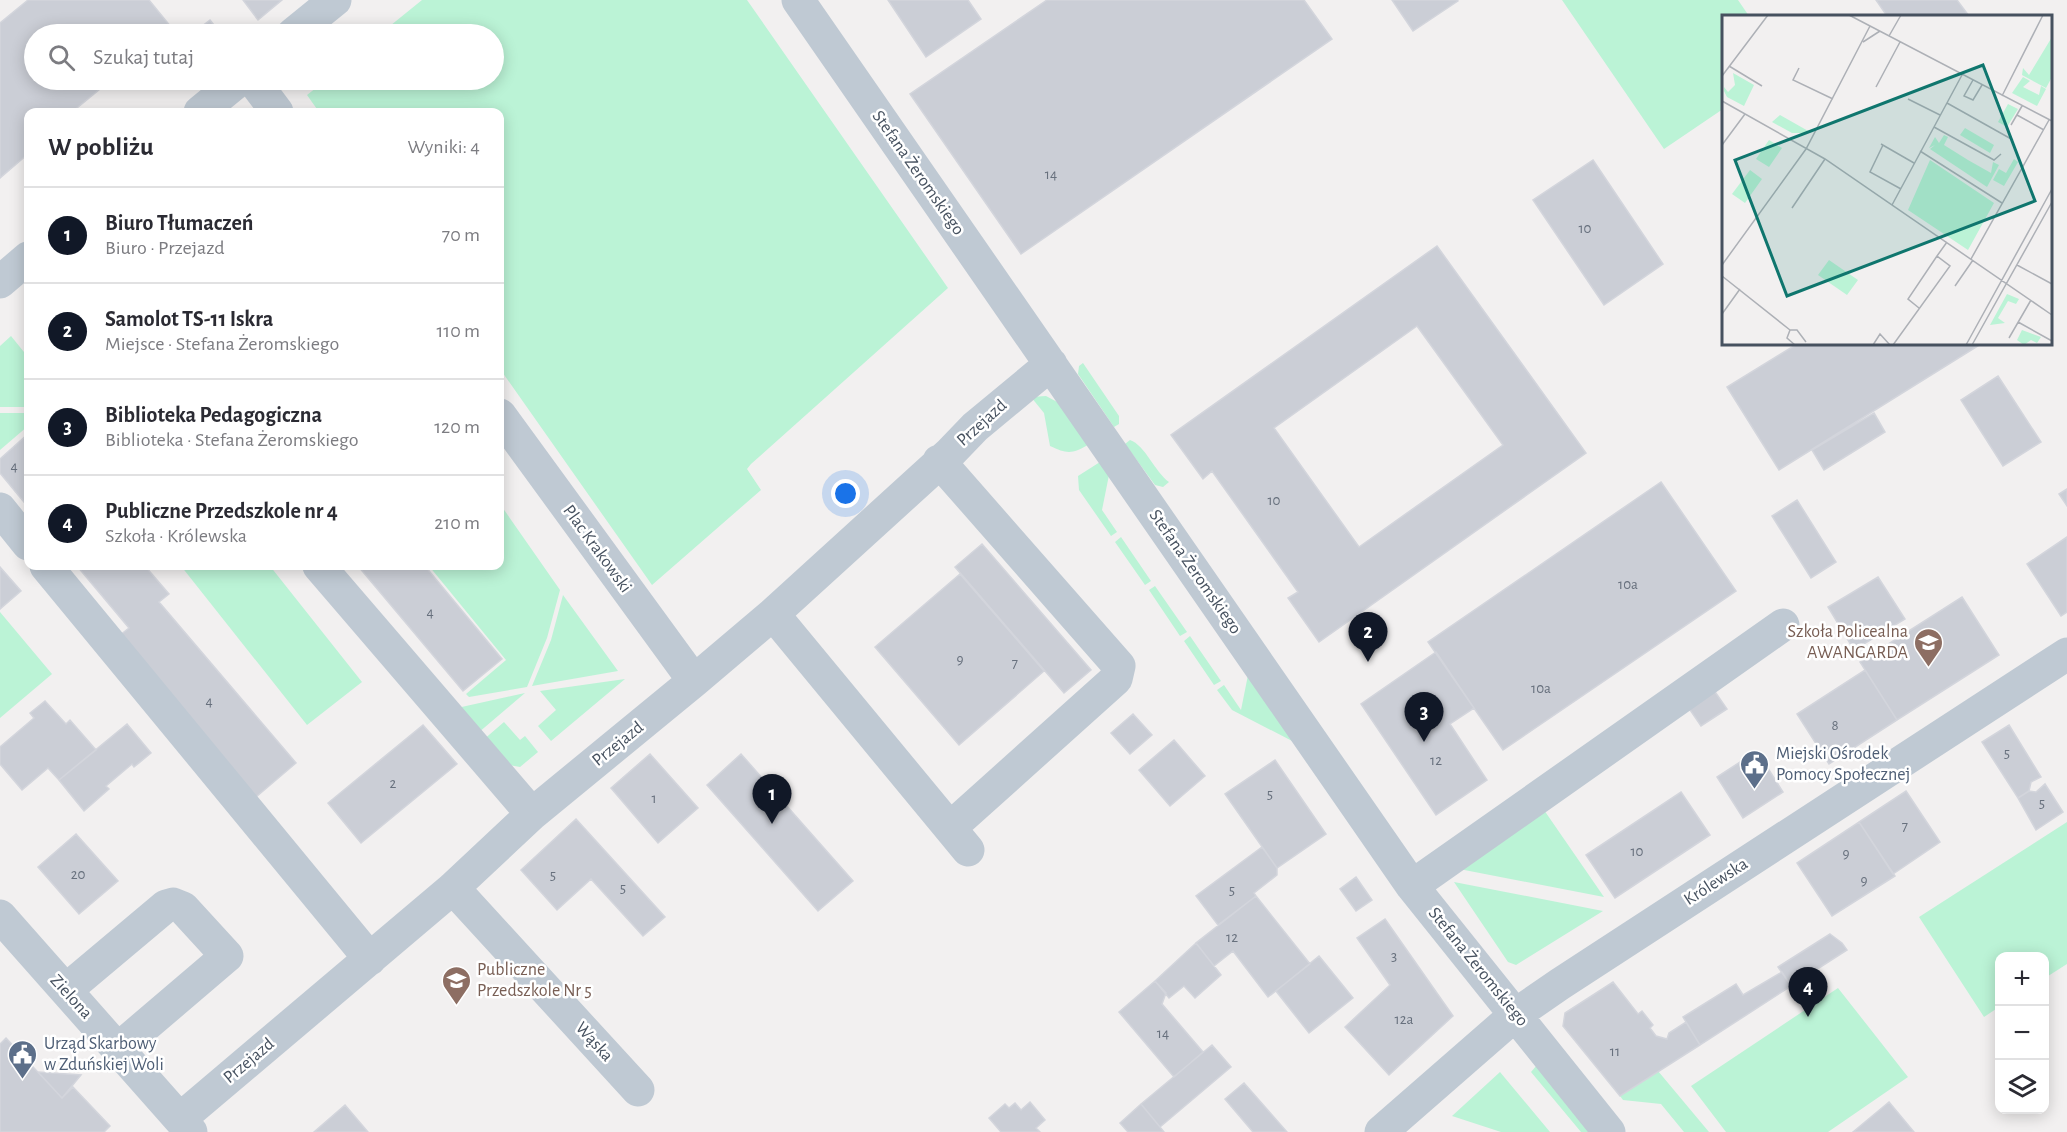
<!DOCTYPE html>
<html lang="pl">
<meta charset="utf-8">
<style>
:root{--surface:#fff;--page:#f2f2f3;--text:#2b2b33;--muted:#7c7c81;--line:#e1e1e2;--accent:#111827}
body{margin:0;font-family:"Alegreya Sans",sans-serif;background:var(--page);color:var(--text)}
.controls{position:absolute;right:18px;bottom:18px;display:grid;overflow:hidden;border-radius:12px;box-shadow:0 3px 15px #0003}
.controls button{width:54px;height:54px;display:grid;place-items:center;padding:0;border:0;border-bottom:2px solid var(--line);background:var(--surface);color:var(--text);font:30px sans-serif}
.you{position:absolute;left:846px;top:494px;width:21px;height:21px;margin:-15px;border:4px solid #fff;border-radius:50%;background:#1a73e8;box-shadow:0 0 0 9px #1a73e833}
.badge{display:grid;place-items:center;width:39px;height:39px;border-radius:50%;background:var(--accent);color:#fff;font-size:20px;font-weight:700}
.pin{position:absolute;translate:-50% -50px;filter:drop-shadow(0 2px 3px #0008)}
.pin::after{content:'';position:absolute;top:32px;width:21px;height:18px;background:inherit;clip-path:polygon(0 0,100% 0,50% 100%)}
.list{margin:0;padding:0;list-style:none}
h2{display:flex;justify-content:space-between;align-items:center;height:78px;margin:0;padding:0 24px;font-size:26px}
h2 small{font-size:20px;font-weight:400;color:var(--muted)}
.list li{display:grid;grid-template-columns:39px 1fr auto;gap:18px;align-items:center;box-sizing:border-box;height:96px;padding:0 24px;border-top:2px solid var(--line)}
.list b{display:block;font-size:22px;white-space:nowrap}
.list p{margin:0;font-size:20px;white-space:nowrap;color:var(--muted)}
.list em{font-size:20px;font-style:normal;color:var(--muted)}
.icon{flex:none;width:33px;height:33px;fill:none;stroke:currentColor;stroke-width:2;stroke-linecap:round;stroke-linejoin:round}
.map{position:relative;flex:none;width:2067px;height:1132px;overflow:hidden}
.search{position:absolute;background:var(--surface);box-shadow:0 3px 15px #0003;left:24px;top:24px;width:480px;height:66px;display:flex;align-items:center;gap:15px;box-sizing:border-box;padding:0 21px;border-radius:33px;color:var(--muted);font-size:22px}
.panel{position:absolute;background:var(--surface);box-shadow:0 3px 15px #0003;left:24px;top:108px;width:480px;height:462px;border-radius:12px}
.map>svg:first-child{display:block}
</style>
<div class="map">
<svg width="2067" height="1132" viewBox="0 0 2067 1132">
<rect width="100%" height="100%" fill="#f2f0f0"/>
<path fill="#bbf3d6" d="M422,0h325l201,288 -197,176 -4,5 14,21 -109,95 -152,-216v-257h-181l-12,-17 19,-15h168v-46h-114z
M1562,0h176l11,16h-25l-1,93 -59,40z
M11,336l17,21v50h-28v-61z
M1083,363l36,53v8l-5,3 -36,-53 1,-8z
M1046,396l15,8 27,41c-16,9 -21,9 -38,1l-6,-33 -13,-16z
M0,413h28v13l-28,24z
M1130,440c15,5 25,32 39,42l-6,5 -8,-2 -30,-41z
M1100,462l9,13 -7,35 15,22 -6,4 -32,-46 -1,-14z
M500,504l60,86 -13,48 -20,49 -58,10 -3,-3 40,-34 -77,-94h71z
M1121,537l30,44 -6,4 -30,-43z
M181,566h89l92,116 -55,43z
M1155,586l32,46 -7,4 -31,-46z
M563,595l55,76 -86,15 19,-46z
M0,612l52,62 -52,44z
M1190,636l31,45 -7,4 -30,-44z
M1248,675l46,67 -62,-32 -15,-20 7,-5 17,25z
M625,679l-74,62 -13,-15 18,-16 -16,-19z
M525,693l-47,40 -21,-25z
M504,722l16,18 5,-4 13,16 -18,15 -11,-2 -27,-24z
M1544,810l60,87 -150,-29z
M2067,822v142l-22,14 -1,-22h-44l-1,51 -15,10 -65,-100z
M1454,882l149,29 -87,54 -8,-3z
M1838,988l70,89 -80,55h-102l-35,-46z
M1537,1065l59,67h-15l-50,-60z
M1658,1071l51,61h-25l-23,-28 -38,-4 -3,-4z
M1500,1072l50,60h-49l-49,-16z"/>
<path fill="#cbced6" stroke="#d3d5dc" stroke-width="1.5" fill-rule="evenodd" d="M28,0h121l23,28 -8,6h-130v46h77l-39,32h-44v42l-28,24v-155z
M243,0h39l-24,20z
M888,0h80l13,19 -55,38z
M1047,0h257l28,39 -311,215 -111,-160z
M1392,0h65l1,1 -45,30z
M1876,0h81l12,16h-82z
M210,20l11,14h-27l-1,-1z
M1593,160l70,104 -59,41 -71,-105z
M1437,246l149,207 -267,189 -31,-44 10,-6 -86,-121 -9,8 -32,-44zM1417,326l86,119 -144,102 -85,-119z
M1797,344h184l-202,126 -52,-83z
M1998,376l43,66 -38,24 -42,-66z
M1874,413l11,19 -61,38 -12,-20z
M28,434v73l-28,-34v-14z
M1661,482l75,109 -233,159 -75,-108z
M2067,489v17l-8,-12z
M1797,500l39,62 -25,16 -39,-62z
M2067,537v75l-6,4 -34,-52z
M982,544l109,126 -27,23 -109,-126z
M77,566h68l24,28 -10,8 137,161 -40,34 -136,-162 9,-7z
M358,566h67l77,93 -39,32z
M0,567l21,24 -21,18z
M960,574l84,97 -85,74 -84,-98z
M1878,577l27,42 -51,31 -26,-43z
M1962,597l37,58 -102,65 -37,-58z
M1436,652l38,56 -24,16 37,56 -51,35 -75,-111z
M1865,670l32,50 -68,44 -32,-50z
M1711,686l16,23 -26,17 -15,-22z
M45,701l21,23 4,-4 26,30 -37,30 -11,-12 -26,22 -22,-26v-17l34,-29 -4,-5z
M1133,714l19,21 -22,19 -19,-21z
M127,724l24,29 -17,14 -2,-3 -26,22 3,3 -25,22 -25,-31z
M423,725l34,39 -96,79 -33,-40z
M2009,725l32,52 -10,5 -2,9 -11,7 -36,-56z
M1174,740l31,36 -35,30 -31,-36z
M1757,751l26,41 -40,26 -26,-41z
M650,754l48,54 -40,35 -47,-55z
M741,754l112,127 -35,30 -111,-126z
M1275,760l51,74 -49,34 -52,-74z
M2045,784l18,28 -27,18 -18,-32 11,-7 7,1z
M1906,791l34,51 -47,32 -34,-52z
M1681,792l29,43 -95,63 -29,-43z
M576,819l89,98 -22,19 -52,-57 -34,31 -36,-40z
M1859,822l36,54 -63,40 -35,-53z
M76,834l42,47 -39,33 -41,-47z
M1262,847l15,21v7l-23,18 2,3 -38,29 -22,-29z
M1356,877l16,23 -16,11 -16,-22z
M1256,896l54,68 -42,33 -35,-46 -19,15 -18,-23z
M1385,919l68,97 -64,59 -44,-48 45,-42 -33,-47z
M1830,934l12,9 5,7 -56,36 -13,-19z
M1196,943l25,32 -26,23 -11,-12 -15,12 -14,-17z
M1319,956l34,42 -44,35 -33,-42z
M1782,972l9,14 -91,59 -17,-28 53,-33 7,11z
M1155,981l11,12 -4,11 41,48 -29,25 -55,-65z
M1613,982l25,32 4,-3 11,14 -3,3 6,8 11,3 2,-6 17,-11 14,23 -80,51 -57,-70 2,-13z
M6,1038l56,60 11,-11 37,39 -6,6h-104v-88z
M1212,1045l19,22 -71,60 -19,-23z
M38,1072l43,3 -19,23z
M1244,1083l43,49h-34l-28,-33z
M1030,1102l15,18 -9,8 4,4h-39l-12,-14 16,-14 4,4 6,-5 6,7z
M1889,1102l25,30h-61z
M1141,1104l19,23 4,5h-36l-8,-9z
M345,1105l23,27h-54z"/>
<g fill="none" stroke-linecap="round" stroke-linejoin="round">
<path stroke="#bfc9d3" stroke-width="33" d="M798,0l614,886 197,246
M293,34l42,-34
M253,80l24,32
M200,112l39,-32
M0,282l28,-24
M500,415l194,266
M939,461l180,205 -3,13 -166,149
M0,509l28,35
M46,566l324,393
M319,566l213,248
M773,614l195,236
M1412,886l371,-261
M453,888l185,202
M0,916l191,216
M66,990l100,-84 7,-2 10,4 44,48 -109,93
M180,1119l273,-231 79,-74 162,-133 79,-67 177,-161 25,-26 76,-63
M1381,1132l134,-117 45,-31 507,-330"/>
</g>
<defs>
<symbol id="university-pin" viewBox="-11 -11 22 30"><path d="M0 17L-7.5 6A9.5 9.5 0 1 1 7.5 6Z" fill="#8d6e63" stroke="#fff"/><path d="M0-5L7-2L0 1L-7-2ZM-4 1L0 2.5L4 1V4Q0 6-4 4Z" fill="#fff"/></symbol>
<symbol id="civic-pin" viewBox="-11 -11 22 30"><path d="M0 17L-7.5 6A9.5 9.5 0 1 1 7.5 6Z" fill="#5c6f8a" stroke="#fff"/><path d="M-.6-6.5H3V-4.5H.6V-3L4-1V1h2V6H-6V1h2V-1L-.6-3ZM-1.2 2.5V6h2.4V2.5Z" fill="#fff"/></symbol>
<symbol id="school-pin" viewBox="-11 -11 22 30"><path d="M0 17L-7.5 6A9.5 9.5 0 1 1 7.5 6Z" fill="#8d6e63" stroke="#fff"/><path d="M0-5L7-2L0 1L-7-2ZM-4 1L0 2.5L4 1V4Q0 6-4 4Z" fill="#fff"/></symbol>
</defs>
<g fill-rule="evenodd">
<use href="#university-pin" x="1912" y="626" width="33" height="45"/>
<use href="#civic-pin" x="1738" y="748" width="33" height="45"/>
<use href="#school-pin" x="440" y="964" width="33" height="45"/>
<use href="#civic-pin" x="6" y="1038" width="33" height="45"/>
</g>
<g text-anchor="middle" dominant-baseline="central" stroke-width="5" stroke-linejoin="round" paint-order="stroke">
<g font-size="15" fill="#67707d">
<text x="1051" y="174">14</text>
<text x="1585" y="228">10</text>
<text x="14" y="466">4</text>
<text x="1274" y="500">10</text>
<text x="1628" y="584">10a</text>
<text x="430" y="612">4</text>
<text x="960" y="659">9</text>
<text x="1015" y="663">7</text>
<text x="1541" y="688">10a</text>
<text x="209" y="701">4</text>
<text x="1835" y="725">8</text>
<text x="2007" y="753">5</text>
<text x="1436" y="760">12</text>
<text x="393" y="783">2</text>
<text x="1270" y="794">5</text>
<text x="654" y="798">1</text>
<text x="2042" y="803">5</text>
<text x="1905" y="826">7</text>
<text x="1637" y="851">10</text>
<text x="1846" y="853">9</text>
<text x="78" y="874">20</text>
<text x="553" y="875">5</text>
<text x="1864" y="880">9</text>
<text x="623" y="888">5</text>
<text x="1232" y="890">5</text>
<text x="1232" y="937">12</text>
<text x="1394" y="956">3</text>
<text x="1404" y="1019">12a</text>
<text x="1163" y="1033">14</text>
<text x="1615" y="1051">11</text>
</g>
<g font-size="18" fill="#46515f" stroke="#fff">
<text transform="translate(918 173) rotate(55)">Stefana Żeromskiego</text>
<text transform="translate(982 423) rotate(-42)">Przejazd</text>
<text transform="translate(597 549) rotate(54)">Plac Krakowski</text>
<text transform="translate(1195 572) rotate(55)">Stefana Żeromskiego</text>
<text transform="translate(618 744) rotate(-39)">Przejazd</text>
<text transform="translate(1716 882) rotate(-33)">Królewska</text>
<text transform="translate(1478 967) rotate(51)">Stefana Żeromskiego</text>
<text transform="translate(71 997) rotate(48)">Zielona</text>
<text transform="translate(594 1042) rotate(48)">Wąska</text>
<text transform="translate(249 1061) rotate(-40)">Przejazd</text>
</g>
<g font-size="18" fill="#785e54" stroke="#fff" text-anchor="end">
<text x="1908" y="632">Szkoła Policealna<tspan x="1908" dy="21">AWANGARDA</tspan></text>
<text x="477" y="970" text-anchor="start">Publiczne<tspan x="477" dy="21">Przedszkole Nr 5</tspan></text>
</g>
<g font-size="18" fill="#4e5e75" stroke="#fff" text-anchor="start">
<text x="1776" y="754">Miejski Ośrodek<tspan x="1776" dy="21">Pomocy Społecznej</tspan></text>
<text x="44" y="1044">Urząd Skarbowy<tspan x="44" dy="21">w Zduńskiej Woli</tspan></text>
</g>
</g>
<g transform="translate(1722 15)">
<rect width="330" height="330" fill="#f2f0f0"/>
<path d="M330,22v40l-6,11 -24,-13 1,-7 6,7zM11,58l21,12 -10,21 -17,-9 -3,-6v-4l4,5 7,-7zM301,62l7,4 -7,6 16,8 2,-9 5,3 -9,17 -25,-13zM286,89l10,5 -11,18 -9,-5zM58,100l30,17v1h-18l-20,-11zM243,113l29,17 -4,8 -30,-18zM222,120l4,2 -4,8 24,15 23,13 2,-11 6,3 -12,22 -57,-38 5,-4 -6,3 6,-11 4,6zM47,125l13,8 -13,19 -13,-8zM292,144l4,3 -14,24 -11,-6 6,-11 7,4zM208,145l64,43 -26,47 -60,-40zM28,155l12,9 -17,24 -13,-9zM107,245l29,20 -11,15 -29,-20zM285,279l12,5 -3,5 -8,-3 -10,17 7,5 -15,2zM300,315l19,7 -4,6 -6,-3 -7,5 -7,-5z" fill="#bbf3d6"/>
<path fill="none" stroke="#adb0b6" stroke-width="1.5" d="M127,0l203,106M167,21l12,-21M141,27l17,-11M7,51l33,20M77,53l-6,12 40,19M0,61l46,-61M251,65l-9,16 9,4 9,-15M154,72l24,-45M280,81l41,-81M186,84l32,16M0,86l103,58 227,156M225,88l66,37M295,100l27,15M289,110l11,-19M212,112l60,33 7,-6M159,129l33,19M0,130l23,-31M161,130l-13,27 31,17M198,136l82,52M170,190l70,-130M70,193l33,-49M249,244l78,-139M0,250l84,-116 64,-123M295,250l35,19M0,261l68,54M233,271l18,-26M197,293l-11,-9 29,-43M0,299l18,-25M296,307l34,19M68,315h7l9,12M68,315l-3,8 8,7M287,323l22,-38M151,330l7,-11 10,11M171,330l57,-79 -13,-10 10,-14M244,330l86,-156M250,330l80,-143"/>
<path fill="#0f766e" fill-opacity="0.15" stroke="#0f766e" stroke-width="3" d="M261,50l52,136 -248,95 -52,-136z"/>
<rect width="330" height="330" fill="none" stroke="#46515f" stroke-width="3"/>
</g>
</svg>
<div class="controls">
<button>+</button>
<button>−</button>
<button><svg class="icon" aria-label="layers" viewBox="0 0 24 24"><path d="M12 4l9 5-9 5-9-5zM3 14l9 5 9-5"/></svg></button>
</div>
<div class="you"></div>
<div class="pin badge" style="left:772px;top:824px">1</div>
<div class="pin badge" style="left:1368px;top:662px">2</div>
<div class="pin badge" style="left:1424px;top:742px">3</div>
<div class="pin badge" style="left:1808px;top:1017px">4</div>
<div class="search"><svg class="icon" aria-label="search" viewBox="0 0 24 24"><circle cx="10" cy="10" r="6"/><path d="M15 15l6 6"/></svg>Szukaj tutaj</div>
<section class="panel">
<h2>W pobliżu<small>Wyniki: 4</small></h2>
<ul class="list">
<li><span class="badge">1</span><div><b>Biuro Tłumaczeń</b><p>Biuro · Przejazd</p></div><em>70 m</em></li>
<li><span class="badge">2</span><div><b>Samolot TS-11 Iskra</b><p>Miejsce · Stefana Żeromskiego</p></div><em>110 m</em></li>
<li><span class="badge">3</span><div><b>Biblioteka Pedagogiczna</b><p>Biblioteka · Stefana Żeromskiego</p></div><em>120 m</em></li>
<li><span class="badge">4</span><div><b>Publiczne Przedszkole nr 4</b><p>Szkoła · Królewska</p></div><em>210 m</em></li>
</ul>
</section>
</div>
